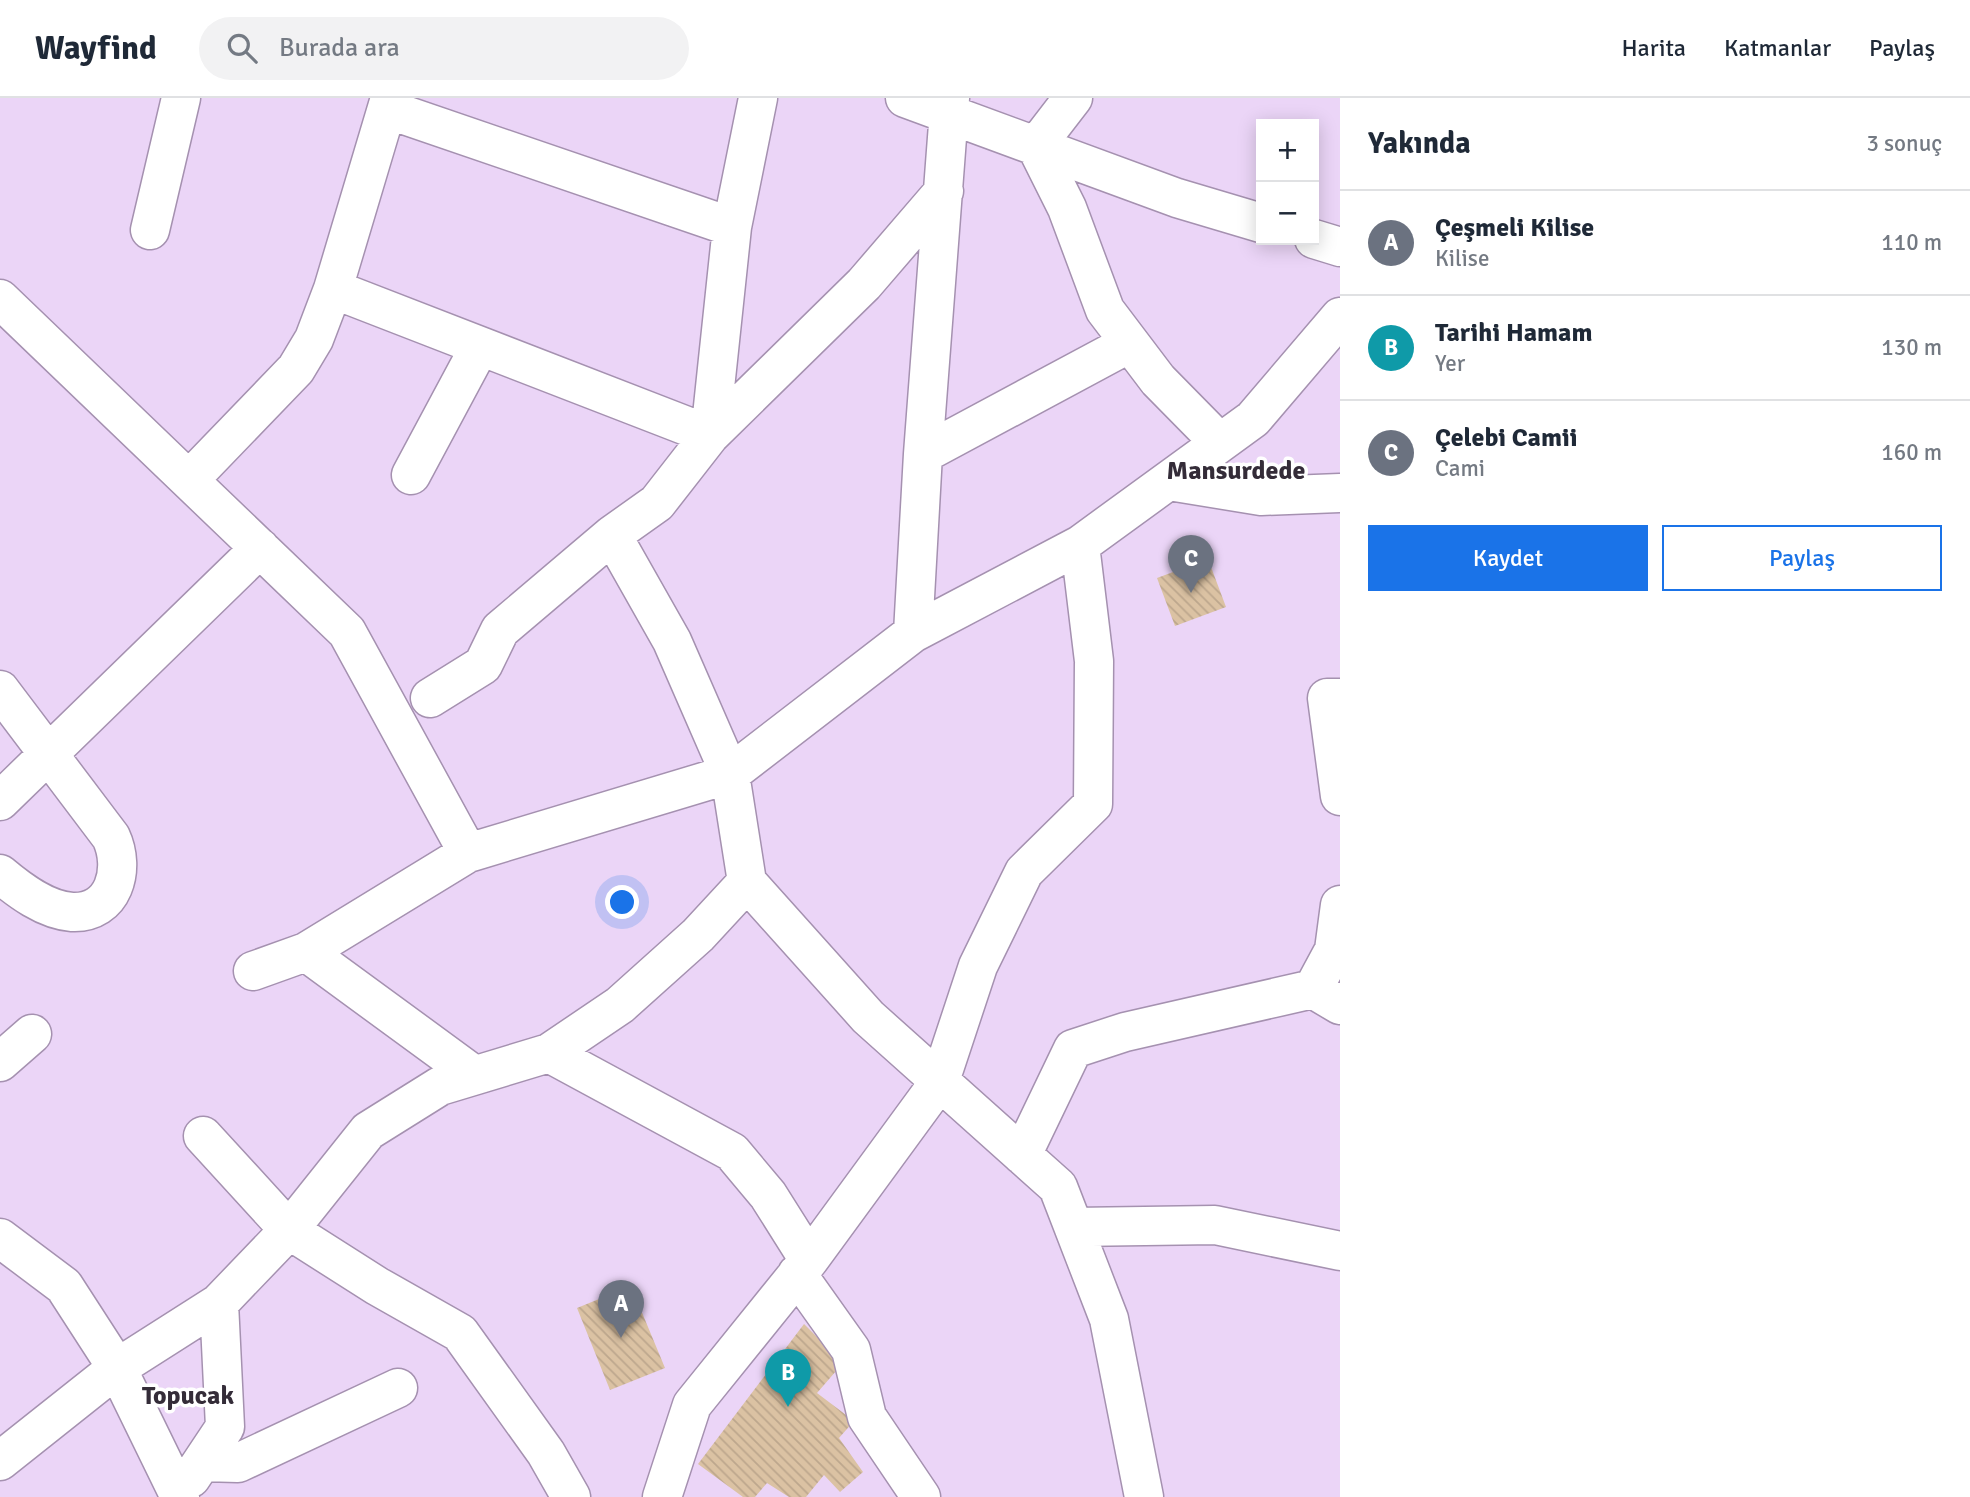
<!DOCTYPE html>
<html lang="tr">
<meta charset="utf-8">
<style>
:root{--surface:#fff;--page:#f2f2f3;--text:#1f2937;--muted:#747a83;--line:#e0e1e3;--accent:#1a73e8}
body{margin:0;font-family:Signika,sans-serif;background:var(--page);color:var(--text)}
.controls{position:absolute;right:21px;top:21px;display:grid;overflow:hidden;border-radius:0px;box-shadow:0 4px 18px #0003}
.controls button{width:63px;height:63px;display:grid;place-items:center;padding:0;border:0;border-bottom:2px solid var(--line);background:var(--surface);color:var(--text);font:35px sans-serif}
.you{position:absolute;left:623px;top:805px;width:24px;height:24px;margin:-18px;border:5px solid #fff;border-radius:50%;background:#1a73e8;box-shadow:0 0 0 10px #1a73e833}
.badge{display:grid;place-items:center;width:46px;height:46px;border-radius:50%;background:var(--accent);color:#fff;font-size:23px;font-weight:700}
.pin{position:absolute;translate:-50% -58px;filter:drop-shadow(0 2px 4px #0008)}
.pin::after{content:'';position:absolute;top:37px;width:24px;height:21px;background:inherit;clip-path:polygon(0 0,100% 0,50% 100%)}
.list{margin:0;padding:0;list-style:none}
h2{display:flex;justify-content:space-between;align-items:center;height:91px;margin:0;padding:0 28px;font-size:30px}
h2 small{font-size:23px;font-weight:400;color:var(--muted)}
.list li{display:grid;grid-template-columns:46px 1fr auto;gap:21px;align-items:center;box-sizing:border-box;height:105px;padding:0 28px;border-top:2px solid var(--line)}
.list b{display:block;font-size:26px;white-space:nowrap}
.list p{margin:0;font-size:23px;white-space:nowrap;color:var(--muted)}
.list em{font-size:23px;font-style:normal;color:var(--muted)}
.actions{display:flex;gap:14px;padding:21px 28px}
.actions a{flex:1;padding:16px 0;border:2px solid var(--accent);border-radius:0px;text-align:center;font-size:24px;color:var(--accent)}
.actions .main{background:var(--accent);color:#fff}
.icon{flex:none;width:38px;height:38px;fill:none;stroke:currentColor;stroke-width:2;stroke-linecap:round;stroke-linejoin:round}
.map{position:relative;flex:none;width:1340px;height:1399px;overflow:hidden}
header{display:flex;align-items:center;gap:42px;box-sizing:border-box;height:98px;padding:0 35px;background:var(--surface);border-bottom:2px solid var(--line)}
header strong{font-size:33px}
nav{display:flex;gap:38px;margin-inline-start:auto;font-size:24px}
.search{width:490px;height:63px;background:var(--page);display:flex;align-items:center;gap:18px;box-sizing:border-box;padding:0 24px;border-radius:38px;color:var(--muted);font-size:26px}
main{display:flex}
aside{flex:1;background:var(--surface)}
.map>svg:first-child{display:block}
</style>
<header>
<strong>Wayfind</strong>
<div class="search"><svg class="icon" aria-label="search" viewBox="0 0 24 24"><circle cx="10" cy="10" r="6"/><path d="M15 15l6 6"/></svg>Burada ara</div>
<nav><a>Harita</a><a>Katmanlar</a><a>Paylaş</a></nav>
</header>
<main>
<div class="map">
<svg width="1340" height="1399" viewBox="0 0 1340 1399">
<defs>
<pattern id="building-back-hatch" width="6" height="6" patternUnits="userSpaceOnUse" patternTransform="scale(1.75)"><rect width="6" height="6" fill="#dbc2a3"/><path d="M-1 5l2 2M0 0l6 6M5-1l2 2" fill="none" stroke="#bda78d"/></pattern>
</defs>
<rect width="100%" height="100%" fill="#ebd5f7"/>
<path fill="url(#building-back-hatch)" d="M1208,461l18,48 -51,19 -18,-48z
M631,1188l34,82 -55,22 -33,-82z
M804,1226l39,39 -26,30 37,28 -15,17 24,34 -23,20 -16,-17 -18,22h-17l-22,-14 -12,14h-12l-45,-33z"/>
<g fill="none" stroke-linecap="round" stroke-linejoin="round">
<defs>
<path id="minor" d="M390,0l-57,191 377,146 22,-208 26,-129
M905,0l272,100 84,25
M1073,0l-37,48 31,62 38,102 53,70 62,63
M387,11l345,118
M944,93l-80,93 -154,151 -53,68 -45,32 60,106 58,133 17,108 121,135 190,170 51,132 35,178
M150,132l31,-132
M1314,141l26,8
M0,201l347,333 121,221
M923,356l207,-111
M411,377l68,-127
M190,381l106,-110 18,-30 19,-50
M1169,383l92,15 79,-3
M913,535l10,-179 27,-356
M0,592l111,147c15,32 3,77 -39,75 -27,-2 -53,-22 -72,-38
M430,600l53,-33 17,-35 112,-95
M1340,600h-13l13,98
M0,703l260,-253
M306,854l168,123
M253,873l53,-19 162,-99 262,-79 183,-141 167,-88 173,-126 87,-102
M1313,891l21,-39 6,-45
M549,955l183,99 36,43 41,65
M0,964l32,-28
M203,1038l86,94 88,56 83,47 86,120 25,44
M1022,1057l51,-106 52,-17 188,-43 27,16
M1074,1129l141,-2 125,26
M0,1140l64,48 53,82 63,129
M797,1176l54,76 16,67 54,80
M0,1363l117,-93 102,-65 70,-73 79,-99 72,-45 109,-33 71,-48 78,-70 49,-53
M202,1364l36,1 160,-75
M191,1380l34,-51 -6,-124
M662,1399l30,-92 117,-145 131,-179 38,-115 46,-94 69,-68 1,-143 -14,-116"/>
</defs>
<use href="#minor" stroke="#a591b0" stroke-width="41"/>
<use href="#minor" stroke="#fff" stroke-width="38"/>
</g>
<g text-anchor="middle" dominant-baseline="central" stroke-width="7" stroke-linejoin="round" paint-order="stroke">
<g font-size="26" font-weight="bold" fill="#342c38" stroke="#fff">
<text x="1236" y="373">Mansurdede</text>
<text x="188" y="1298">Topucak</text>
</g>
</g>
</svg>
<div class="controls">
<button>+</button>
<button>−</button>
</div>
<div class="you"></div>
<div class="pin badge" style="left:621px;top:1240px;background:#6b7280">A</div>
<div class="pin badge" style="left:788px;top:1309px;background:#0f9aa8">B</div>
<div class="pin badge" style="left:1191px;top:495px;background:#6b7280">C</div>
</div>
<aside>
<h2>Yakında<small>3 sonuç</small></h2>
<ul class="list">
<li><span class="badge" style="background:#6b7280">A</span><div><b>Çeşmeli Kilise</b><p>Kilise</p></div><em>110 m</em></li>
<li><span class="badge" style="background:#0f9aa8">B</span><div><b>Tarihi Hamam</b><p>Yer</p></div><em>130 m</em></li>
<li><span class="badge" style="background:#6b7280">C</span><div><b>Çelebi Camii</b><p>Cami</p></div><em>160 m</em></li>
</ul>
<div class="actions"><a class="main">Kaydet</a><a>Paylaş</a></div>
</aside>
</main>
